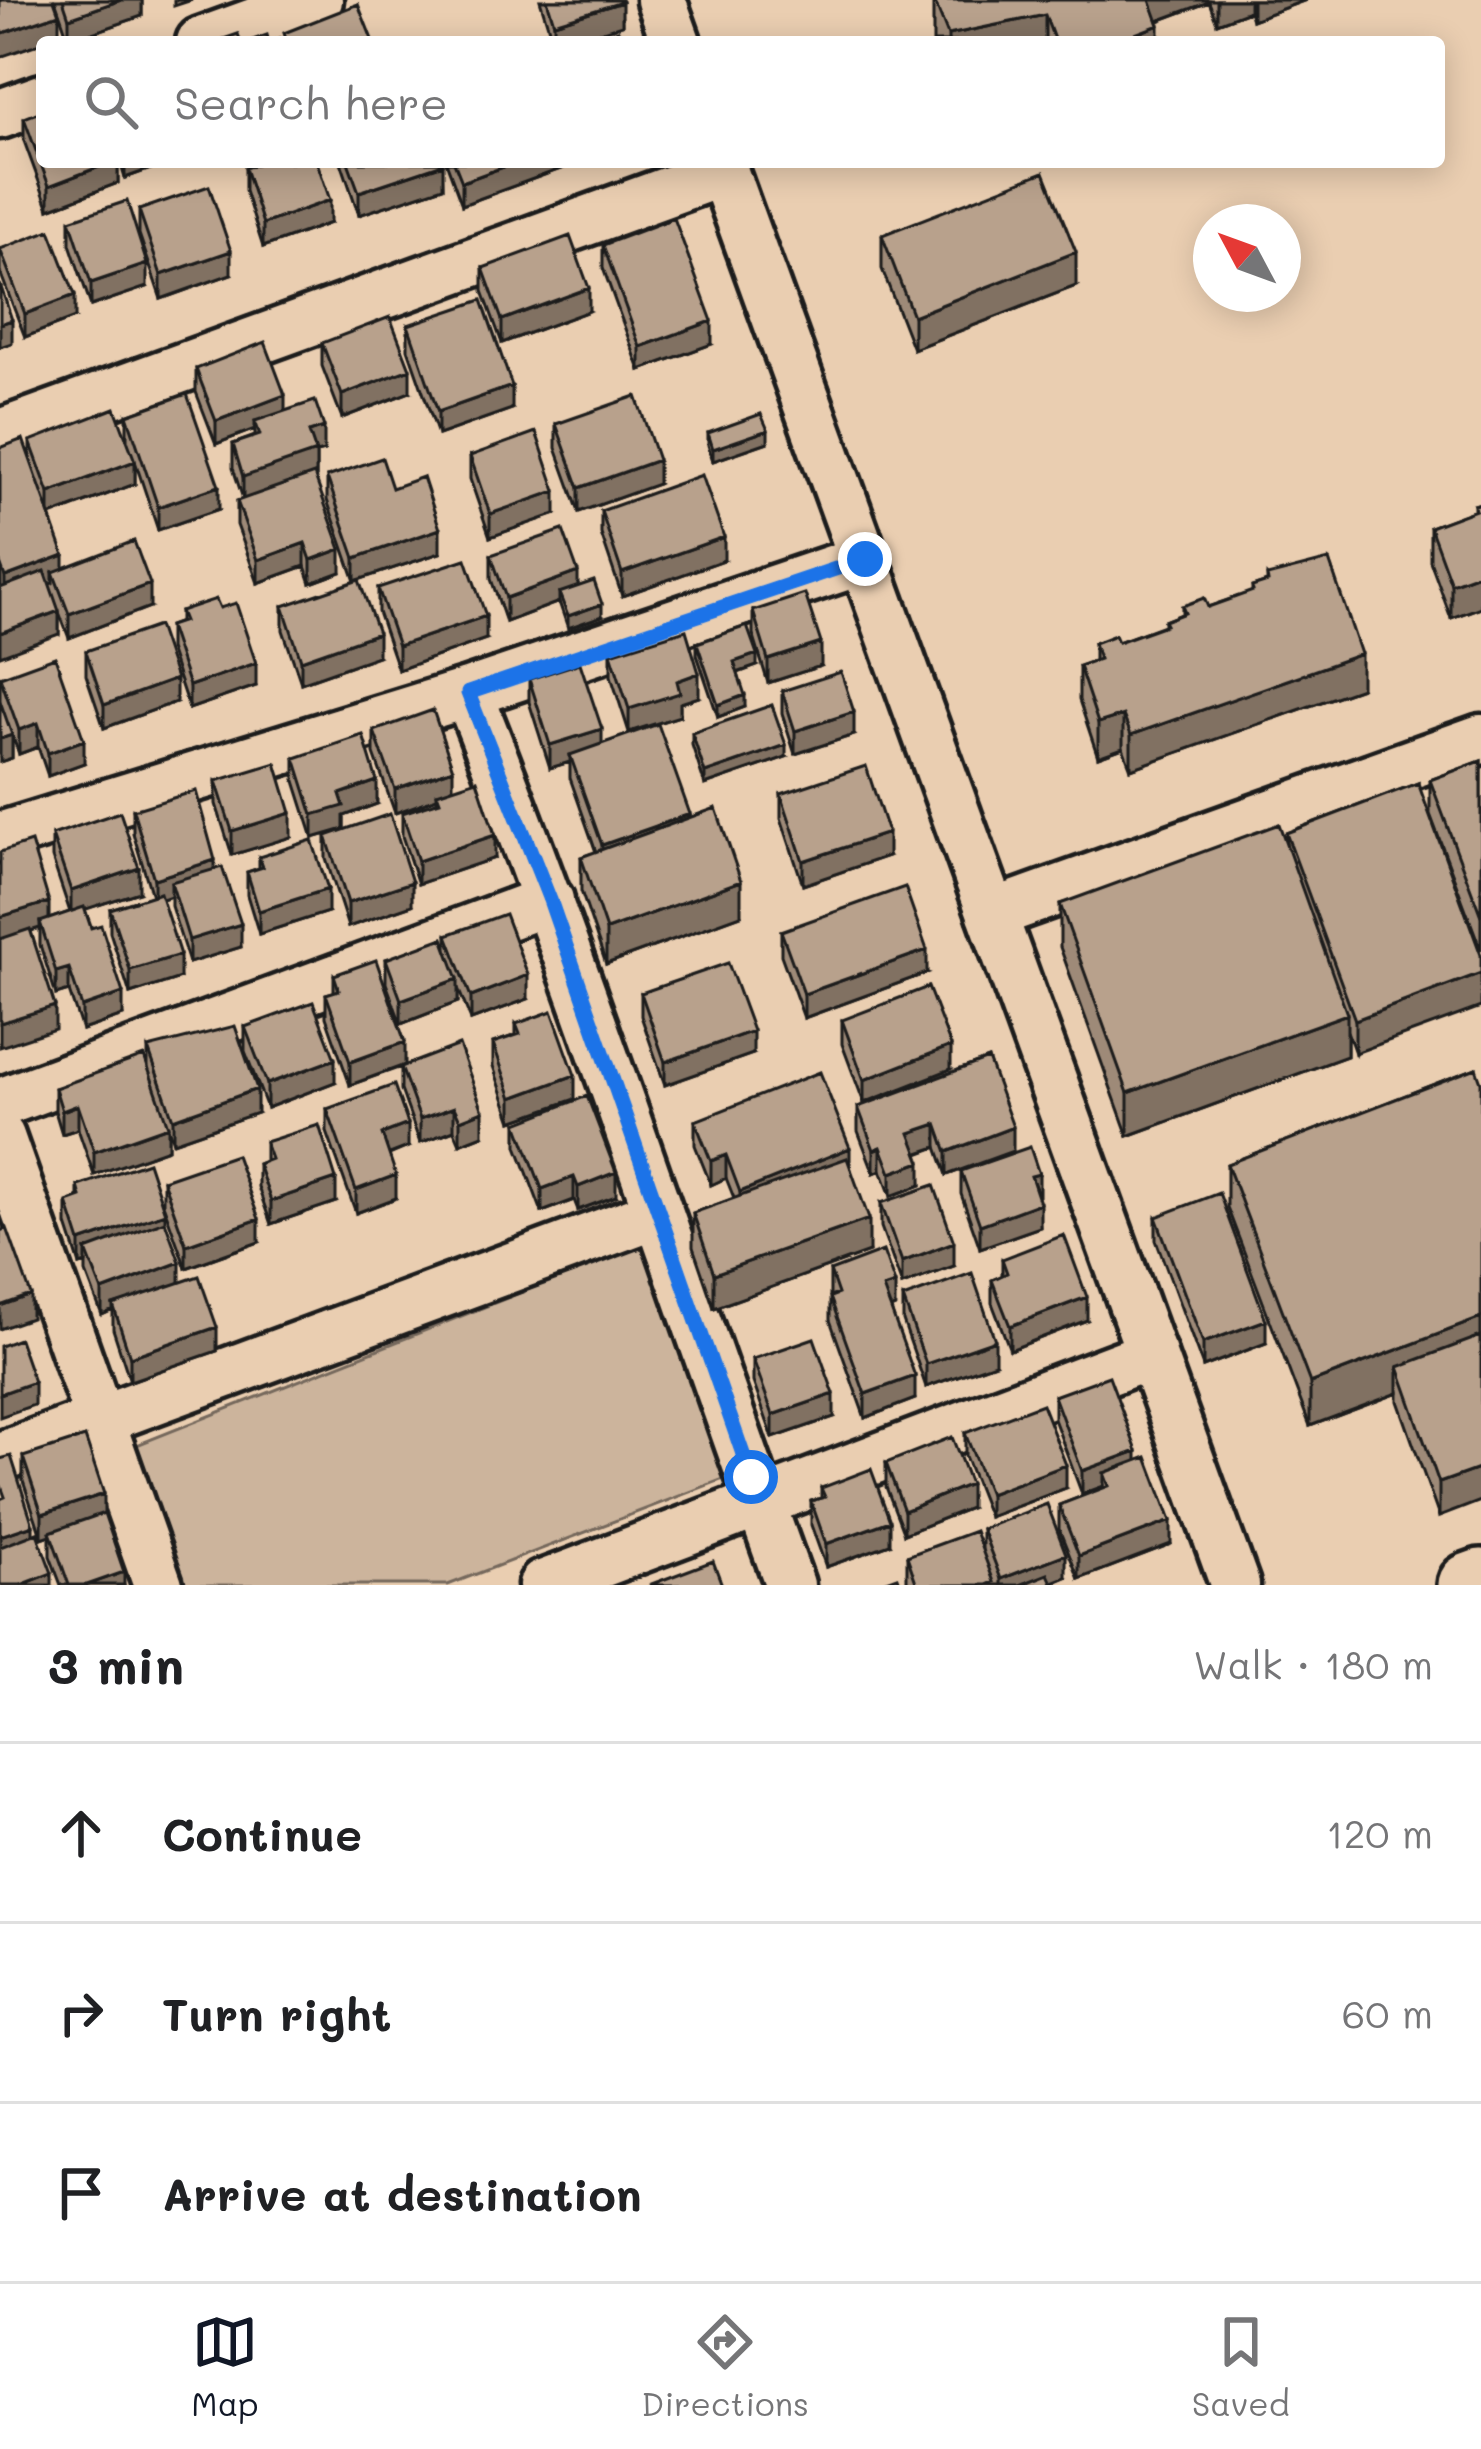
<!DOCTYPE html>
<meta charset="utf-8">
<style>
:root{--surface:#fff;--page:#f2f2f2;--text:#202124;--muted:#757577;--line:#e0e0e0;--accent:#111827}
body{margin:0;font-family:Mali,sans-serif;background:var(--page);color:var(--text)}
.compass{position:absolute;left:1193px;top:204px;width:108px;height:108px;border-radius:50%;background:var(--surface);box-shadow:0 6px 30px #0003;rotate:311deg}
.stop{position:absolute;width:36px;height:36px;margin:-27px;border:9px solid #1a73e8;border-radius:50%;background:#fff}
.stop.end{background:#1a73e8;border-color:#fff;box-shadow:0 3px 12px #0008}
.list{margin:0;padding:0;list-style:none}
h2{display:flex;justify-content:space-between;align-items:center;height:156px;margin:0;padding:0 48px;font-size:51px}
h2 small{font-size:39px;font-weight:400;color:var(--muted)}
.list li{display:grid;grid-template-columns:78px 1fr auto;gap:36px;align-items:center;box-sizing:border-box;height:180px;padding:0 48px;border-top:3px solid var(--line)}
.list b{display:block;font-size:45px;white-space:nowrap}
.list em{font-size:39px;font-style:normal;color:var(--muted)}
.icon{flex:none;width:66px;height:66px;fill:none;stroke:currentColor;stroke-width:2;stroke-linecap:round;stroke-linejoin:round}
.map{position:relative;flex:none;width:1481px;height:1585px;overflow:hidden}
.search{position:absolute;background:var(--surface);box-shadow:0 6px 30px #0003;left:36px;right:36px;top:36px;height:132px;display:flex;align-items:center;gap:30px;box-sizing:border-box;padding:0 42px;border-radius:12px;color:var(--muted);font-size:45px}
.sheet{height:696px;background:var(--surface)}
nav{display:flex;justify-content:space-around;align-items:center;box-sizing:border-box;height:168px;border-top:3px solid var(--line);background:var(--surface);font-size:33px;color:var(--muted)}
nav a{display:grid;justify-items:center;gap:6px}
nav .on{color:var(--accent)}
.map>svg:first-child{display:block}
</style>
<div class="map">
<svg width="1481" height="1585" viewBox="0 0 1481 1585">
<rect width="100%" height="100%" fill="#eaceb1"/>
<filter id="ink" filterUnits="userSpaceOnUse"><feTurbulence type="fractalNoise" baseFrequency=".00833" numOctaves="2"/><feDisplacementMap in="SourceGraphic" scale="24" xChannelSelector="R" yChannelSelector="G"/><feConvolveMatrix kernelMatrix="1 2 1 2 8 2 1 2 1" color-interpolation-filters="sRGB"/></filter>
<g filter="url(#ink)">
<path fill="#ccb49c" stroke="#74685c" stroke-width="3" d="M643,1244l86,233 -281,108h-265l-49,-139z"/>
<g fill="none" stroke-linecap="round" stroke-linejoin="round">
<defs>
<path id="minor" d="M661,0l15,42
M201,42l117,-42
M0,114l42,-15
M720,162l515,1423
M0,434l724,-263
M468,693c117,294 214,595 322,892
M0,837l468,-144 397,-134
M992,914l489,-175
M0,1103l549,-203
M0,1137l158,448
M0,1457l655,-243
M543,1585l609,-231"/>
<path id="major" d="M1470,1585l11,-4"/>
</defs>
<use href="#minor" stroke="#1c1c1c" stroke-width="57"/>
<use href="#major" stroke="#1c1c1c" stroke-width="72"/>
<use href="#minor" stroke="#eaceb1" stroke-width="48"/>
<use href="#major" stroke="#eaceb1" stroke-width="63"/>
</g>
<path fill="#9e8a78" stroke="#1c1c1c" stroke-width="3" d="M55,0h87v16l-73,25z
M540,0h81l1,25 -54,17h-15z
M933,0h373l-54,20 -3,-9 -32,12 -8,-21 -51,19 1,21h-226z
M24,118l94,44v21l-69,26 -25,-68z
M120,162h50l-45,16z
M341,162h101l1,25 -84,28z
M446,162h131v1l-115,42z
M245,168l85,55 -67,24 -18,-56z
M139,210l92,64 -70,25 -22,-65z
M70,220l77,67 -56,19 -21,-62z
M882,235l194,51 -163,63 -31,-80z
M603,245l109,99 -72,26 -37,-102z
M0,249l75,69 -50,19 -25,-65z
M483,268l106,43 -87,32 -19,-52z
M408,325l104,84 -74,26 -30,-86z
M322,343l88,49 -68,26 -20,-52z
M196,369l89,42 39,40 -8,2v23h-2l27,96 -30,11 -6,-17 -47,17 -21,-58v-24l6,-2 -10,-31v-24l22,-8v-7l-39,15 -20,-52z
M127,415l92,94 -61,21 -23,-69v23l-85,32 14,52 86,39 -81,31 -10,-26v22l-58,-46 -1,-140 30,11v-18l97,-3z
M556,424l102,60 -79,28 -23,-64z
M708,433l60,9 -55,19 -5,-16z
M470,456l86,58 -66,23 -20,-58z
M327,477l65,11 48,65 -85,28 -28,-81z
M1481,503v104l-30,11 -21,-57v-34l44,-16v-6z
M601,511l123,49 -102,36 -21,-62z
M491,555l111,61 -34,12 -9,-26 -53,20 -15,-43z
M1267,576l94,112 -230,81 -8,-21 -25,9 -19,-57v-34l15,-5v-18l24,-1 46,-17v-4l18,-7v-8l26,1 44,-15v-5l15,-5z
M378,588l108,51 -88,31 -20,-58z
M283,606l95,50 -77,27 -18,-53z
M220,608l36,78 -67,23 -20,-60v-23l11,-4v-11z
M753,611l68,55 -53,17 -15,-49z
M697,643l60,23 -19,7 7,34 -27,10 -21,-62z
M86,651l90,51 -72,26 -18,-53z
M611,653l88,44 -19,6v13l-51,16 -18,-56z
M0,677l84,86 -36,13 -10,-29 -19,7 -7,-19v23l-12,4z
M529,679l73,65 88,73 51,98 -135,49 -25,-73v-34l15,-5 -26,-74v-16l-20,6 -21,-66z
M782,691l72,44 -59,19 -13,-40z
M374,731l79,57 42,70 -77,26 -16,-48v-23l35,-11v-4l-42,15 -21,-59z
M692,733l94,24 -81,28 -13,-40z
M295,758l82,46 -33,12v13l-31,9 -18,-57z
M1481,761v189l-51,-136v-34z
M216,781l75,56 -59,18 -16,-51z
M1418,783l-63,270 -8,-22v25l-219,80 -68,-189v-43l226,-60v-11z
M781,794l107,62 -85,29 -22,-67z
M133,810l82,59 26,78 -52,16 -18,-57v-10l-9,3 18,79 -50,16 -20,-62v-23l42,-13 -19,-63z
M52,835l87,57 -54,17 38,107 -41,14 -13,-39 -13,4 -16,-50v-17l-9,3 24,98 -55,-177 49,67 21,-7 -18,-54z
M326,836l86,69 -64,22 -22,-68z
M259,857l69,55 -69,22 -12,-39v-23l12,-4z
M781,931l146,42 -123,45 -23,-63z
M447,935l81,64 -57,21 -13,-32v14l-57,22 -15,-41v-24l61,-10z
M334,975l71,90 78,70 -23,9 -6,-14 -34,13 -19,-53v-23l-51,18 -24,-68v-23l8,-2z
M641,993l112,61 -88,31 -24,-69z
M842,1020l109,49 -87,34 -22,-59z
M516,1024l59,75 -63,22 -19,-55v-23l23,-8z
M245,1027l90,55 -68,26 -22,-57z
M148,1048l109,65 -84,29 -5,-14v21l-74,26 -16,-46 -16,5 -7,-23v-23l93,-19z
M988,1059l25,92 -66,24 -10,-28 -19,7 3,31 -30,11 -10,-26 -7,3 -16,-42v-24z
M1476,1068l-37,449 -41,-116v-8l-88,33 -83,-219v-43z
M327,1109l81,38 -19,8 7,43 -40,15 -29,-81z
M695,1121l155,44 19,87 -155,56 -21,-61v-34l41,-15 -8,-20 -15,7 -16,-40z
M517,1123l99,73 -38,14 -4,-10 -32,12 -25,-66z
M265,1142l71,60 -65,22 -13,-37v-23l7,-3z
M961,1171l77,26 2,30 -60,21 -19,-54z
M163,1180l96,62 -73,26 -23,-64z
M78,1186l87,36 15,60 37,69 -87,30 -17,-52v-19l-11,5 -16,-42v-10l-6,2 -13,-40v-23l11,-4z
M881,1203l73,63 -52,19 -21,-58z
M1156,1217l110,126 -63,24 -47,-127z
M1002,1259l85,61 -77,30 -18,-47v-23l10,-4z
M830,1271l65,36 -4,2 24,90 -50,19 -35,-98z
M903,1298l92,65 -69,24 -23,-66z
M753,1359l81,58 -61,21 -20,-56z
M1054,1396l83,65 34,83 -92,35 -20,-50v-24l45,-17v-2l-22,8 -28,-75z
M965,1433l101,55 -77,29 -24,-61z
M23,1457l81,57 20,71h-63l-11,-29v-21l-8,3 -19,-57z
M886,1463l84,45 -66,26 -18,-47z
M821,1488l69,56 -64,23 -15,-42v-24l10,-3z
M982,1529l84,48 -14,6 1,2h-145l-1,-5v-24l75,-5z"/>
<path fill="#817162" stroke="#1c1c1c" stroke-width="3" d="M121,0h21v16l-73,25v-23z
M174,0h18l-18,6z
M1144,0h65v2l-65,24z
M1217,0h32v11l-32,12z
M1252,0h54l-54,20z
M622,2v23l-54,17h-14v-19z
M59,14v23l-59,20v-23z
M1045,15v27h-97v-7z
M1159,25v17h-45z
M112,162h6v21l-69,26v-23z
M125,162h45l-45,16z
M517,162l60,1 -115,42v-23z
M443,164v23l-84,28v-23z
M330,200v23l-67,24v-23z
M231,251v23l-70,25v-24z
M1076,252v34l-163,63v-33z
M147,264v23l-56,19v-23z
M589,288v23l-87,32v-23z
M75,295v23l-50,19v-23z
M12,320v23l-12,4v-23z
M712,321v23l-72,26v-23z
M410,369v23l-68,26v-23z
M512,386v23l-74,26v-23z
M285,395v23l-30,3v8l-39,15v-23z
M324,427v24l-8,2v23l-73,24v-23l66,-45z
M768,430v12l-55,19v-12z
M658,460v24l-79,28v-24z
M135,461v23l-86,32v-23z
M219,486v23l-61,21v-23z
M556,491v23l-66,23v-23z
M440,529v24l-85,28v-23z
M724,537v23l-102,36v-23z
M305,543v23l-47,17v-23z
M341,549v23l-30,11v-23z
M64,555v23l-11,-6v11l-48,17v-23z
M578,572v23l-19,-2v9l-53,20v-24z
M1481,573v34l-30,11v-34z
M150,584v23l-81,31v-24z
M602,604v12l-34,12v-12z
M59,611v23l-59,22v-23z
M486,616v23l-88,31v-24z
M378,633v23l-77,27v-23z
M821,643v23l-53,17v-23z
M757,654v12l-23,8v-12z
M1361,654v34l-230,81v-34z
M256,663v23l-67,23v-23z
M699,673v24l-19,6v13l-51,16v-23l48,-28z
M176,679v23l-72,26v-23z
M745,695v12l-27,10v-12z
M854,712v23l-59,19v-23z
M1123,715v33l-25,9v-34z
M38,723v24l-19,7v-24z
M602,729v23l-32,3v7l-20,6v-23z
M12,735v23l-12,4v-23z
M84,740v23l-36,13v-23z
M786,745v12l-81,28v-12z
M453,769v23l-16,1v5l-42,15v-24z
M377,781v23l-33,12v13l-31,9v-23l27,-21z
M291,813v24l-59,18v-24z
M690,814v23l-88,31v-23z
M888,833v23l-85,29v-24z
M495,835v23l-77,26v-23z
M215,860v23l-44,-1v14l-17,6v-23z
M139,868v24l-68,22v-23z
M741,881v34l-135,49v-34z
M412,882v23l-64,22v-24z
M328,889v23l-69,22v-23z
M49,902v23l-9,-3v6l-40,12v-23z
M241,924v23l-52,16v-23z
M927,950v23l-123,45v-24z
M180,955v23l-50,16v-24z
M69,968v23l-13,4v-23z
M1481,973v34l-126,46v-33z
M528,975v24l-57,21v-23z
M458,979v23l-57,22v-24z
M123,993v23l-41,14v-23z
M55,1006v23l-55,18v-24z
M1347,1014v42l-219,80v-43z
M753,1031v23l-88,31v-23z
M405,1042v23l-55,20v-23z
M951,1046v23l-87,34v-23z
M335,1059v23l-68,26v-24z
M575,1075v24l-63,22v-23z
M257,1089v24l-84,29v-23z
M78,1105v24l-16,5v-23z
M454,1107v23l-34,13v-24z
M483,1111v24l-23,9v-24z
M408,1124v23l-26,10v-23z
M937,1124v23l-27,9v-23z
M168,1126v23l-74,26v-23z
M1013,1127v24l-66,24v-23z
M881,1147v23l-7,3v-23z
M850,1148v23l-110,44v-23z
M726,1155v23l-15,7v-24z
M921,1162v23l-30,11v-23z
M616,1172v24l-38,14v-23z
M1039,1174v23l-8,-21z
M396,1175v23l-40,15v-23z
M574,1177v23l-32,12v-23z
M336,1179v23l-65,22v-23z
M1040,1203v24l-60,21v-23z
M165,1213v24l-79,13v13l-6,2v-23z
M259,1219v23l-73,26v-23z
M869,1219v33l-155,56v-34z
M954,1242v24l-52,19v-23z
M180,1262v23l-67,20v5l-11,5v-24z
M895,1284v23l-12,4v-23z
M31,1295v23l-31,11v-23z
M1087,1297v23l-77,30v-24z
M1481,1318v43l-83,6v26l-88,33v-43z
M1266,1320v23l-63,24v-24z
M217,1327v24l-87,30v-24z
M995,1340v23l-69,24v-23z
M915,1376v23l-50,19v-24z
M34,1382v23l-34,12v-23z
M834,1394v23l-61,21v-23z
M1137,1451v23l-33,-1v13l-22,8v-23z
M1066,1465v23l-77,29v-23z
M1481,1468v33l-42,16v-34z
M970,1484v24l-66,26v-23z
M104,1494v23l-62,21v-24z
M890,1521v23l-64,23v-23z
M1171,1521v23l-92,35v-23z
M33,1525v23l-33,11v-23z
M1066,1554v23l-21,8h-44v-6z
M124,1572v13h-37z
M52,1573v12h-31z"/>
<path fill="#b8a18c" stroke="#1c1c1c" stroke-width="3" d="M0,0h54l5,14 -59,20z
M63,0h58l-52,18z
M547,0h74l1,2 -68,21z
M934,0h216l9,25 -45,17h-59l-10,-27 -97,20z
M358,4l15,38h-86l-3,-9z
M618,30l5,12h-34z
M238,34l3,8h-26z
M267,35l2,7 11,-4 1,4h-34z
M42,111v51h70l-63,24 -25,-68z
M262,162h55l13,38 -67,24 -18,-56z
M348,162h94l1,2 -84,28z
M454,162h63l-55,20z
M1044,172l32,80 -163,64 -31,-81z
M209,186l22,65 -70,24 -22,-65z
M127,201l20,63 -56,19 -21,-63z
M674,218l38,103 -72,26 -37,-102z
M50,230l25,65 -50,19 -25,-65z
M570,236l19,52 -87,32 -19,-52z
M0,284l12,36 -12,4z
M482,300l30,86 -74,26 -30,-87z
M390,317l20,52 -68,26 -20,-52z
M265,342l20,53 -69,26 -20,-52z
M187,394l32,92 -61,21 -31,-92z
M636,396l22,64 -79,28 -23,-64z
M315,401l9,26 -15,5 7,20 -73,25 -10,-33 27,-9 -5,-14z
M115,408l20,53 -86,32 -19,-52z
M761,414l7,16 -55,19 -5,-16z
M536,432l20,59 -66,23 -20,-58z
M23,439l41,116 -59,22 -5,-14v-115z
M382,458l10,30 31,-11 17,52 -85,29 -28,-81z
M314,474l27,75 -30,11 -6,-17 -47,17 -21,-59z
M702,475l22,62 -102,36 -21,-62z
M1481,503v70l-30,11 -21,-57 46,-17 -2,-5z
M563,530l15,42 -72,26 -15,-43z
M134,541l16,43 -81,30 -16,-42z
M466,559l20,57 -88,30 -20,-58z
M1329,560l32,94 -230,81 -8,-20 -25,8 -19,-57 20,-7 -5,-16 21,-8 3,7 48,-17 -2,-4 21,-8 -3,-7 22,-8 4,9 45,-16 -1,-4 16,-5 -1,-6z
M45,571l14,40 -59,22v-45z
M359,580l19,53 -77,27 -18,-54z
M594,581l8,23 -34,12 -9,-23z
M805,594l16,49 -53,17 -15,-49z
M216,599l4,9 16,-5 20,60 -67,23 -20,-60 15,-5 -4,-10z
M158,626l18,53 -72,26 -18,-54z
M747,626l10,28 -23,8 11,33 -27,10 -21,-62z
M686,630l13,43 -22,8 3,12 -51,16 -18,-56z
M55,657l29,83 -36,13 -10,-30 -19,7 -19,-53z
M580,663l22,66 -52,16 -21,-66z
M841,672l13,40 -59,19 -13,-40z
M0,701l12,34 -12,4z
M772,705l14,40 -81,28 -13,-40z
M433,710l20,59 -58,20 -21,-58z
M658,724l32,90 -88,31 -32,-90z
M363,735l14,46 -37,13 4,12 -31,9 -18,-57z
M1481,761v155l-51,-136z
M276,763l15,50 -59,18 -16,-50z
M866,766l22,67 -85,28 -22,-67z
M477,780l18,55 -77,26 -16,-48 38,-12 -3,-8z
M1418,783l63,172v18l-126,47 -69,-187z
M196,791l19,69 -61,19 -21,-69z
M716,808l25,73 -135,49 -25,-73z
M120,812l19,56 -68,23 -19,-56z
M390,814l22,68 -64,21 -22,-67z
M1279,824l68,190 -219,79 -68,-189z
M312,840l16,49 -69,22 -12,-39 16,-5 -4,-10z
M31,842l18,60 -49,15v-65z
M222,867l19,57 -52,16 -18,-58z
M905,887l22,63 -123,44 -23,-63z
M160,893l20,62 -50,15 -20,-61z
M84,907l7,21 10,-3 22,68 -41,14 -13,-39 -13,4 -16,-50z
M505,914l23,61 -57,22 -24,-62z
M30,929l25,77 -55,17v-84z
M443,938l15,41 -57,21 -15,-41z
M376,960l29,82 -55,20 -24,-68 13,-4 -5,-15z
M728,963l25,68 -88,31 -24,-69z
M928,987l23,59 -87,34 -22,-60z
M313,1002l22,57 -68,25 -22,-57z
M552,1011l23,64 -63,23 -19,-55 27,-9 -4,-10z
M235,1026l22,63 -84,30 -25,-71z
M459,1045l24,66 -23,9 -6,-13 -34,12 -19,-52z
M144,1056l24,70 -74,26 -16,-47 -16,6 -7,-23z
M988,1059l25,68 -66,25 -10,-28 -27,9 11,29 -30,11 -10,-26 -7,3 -16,-43z
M1476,1068l5,14v236l-171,65 -83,-219z
M820,1072l30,76 -110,44 -14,-37 -15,6 -16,-40z
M394,1085l14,39 -26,10 14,41 -40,15 -29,-81z
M587,1096l29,76 -38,15 -4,-10 -32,12 -25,-66z
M319,1125l17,54 -65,22 -13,-37 13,-5 -6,-17z
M1030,1147l9,27 -8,2 9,27 -60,22 -19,-54z
M236,1155l23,64 -73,26 -23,-65z
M847,1158l22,61 -155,55 -21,-61z
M148,1162l17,51 -85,29 -13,-40 14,-5 -3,-11z
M934,1185l20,57 -52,20 -21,-59z
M1219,1193l47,127 -63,23 -47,-126z
M165,1221l15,41 -78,29 -16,-41z
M7,1228l24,67 -31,11v-75z
M1064,1235l23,62 -77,29 -18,-46 15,-7 -5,-14z
M883,1251l12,33 -12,4 32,88 -50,18 -35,-97 8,-3 -8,-23z
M972,1273l23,67 -69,24 -23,-66z
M199,1276l18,51 -87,30 -17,-52z
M1481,1336v132l-42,15 -41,-116z
M814,1338l20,56 -61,21 -20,-56z
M19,1339l15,43 -34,12v-48z
M1109,1376l28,75 -55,20 -28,-75z
M1042,1404l24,61 -77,29 -24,-61z
M85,1437l19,57 -62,20 -19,-57z
M952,1437l18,47 -66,27 -18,-48z
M11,1456l22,69 -33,11v-37l5,-2 -5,-14v-24z
M1147,1457l24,64 -92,35 -20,-51 50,-19 -5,-13z
M871,1469l19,52 -64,23 -15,-43 14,-4 -4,-9z
M1047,1504l19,50 -65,25 -19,-50z
M104,1513l20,59 -37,13h-18l-19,-53z
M975,1531l19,51 -7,3h-70l-10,-29z
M37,1533l15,40 -31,12h-21v-38z
M713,1561l9,24h-73z
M1048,1574l5,11h-33z
M898,1577l3,8h-25z"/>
</g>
<g fill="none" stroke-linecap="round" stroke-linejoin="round" filter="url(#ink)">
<path stroke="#1a73e8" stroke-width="15" d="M751,1477l-201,-577 -82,-207 397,-134"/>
</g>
</svg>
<svg class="compass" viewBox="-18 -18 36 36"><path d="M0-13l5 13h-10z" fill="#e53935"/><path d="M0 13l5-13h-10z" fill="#757577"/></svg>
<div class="stop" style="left:751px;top:1477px"></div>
<div class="stop end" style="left:865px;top:559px"></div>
<div class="search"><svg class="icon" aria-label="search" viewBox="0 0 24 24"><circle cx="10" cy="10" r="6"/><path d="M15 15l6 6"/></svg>Search here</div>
</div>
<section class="sheet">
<h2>3 min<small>Walk · 180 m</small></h2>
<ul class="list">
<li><svg class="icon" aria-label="ahead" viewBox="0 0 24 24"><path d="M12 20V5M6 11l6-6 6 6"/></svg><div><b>Continue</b></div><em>120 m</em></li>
<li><svg class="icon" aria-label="right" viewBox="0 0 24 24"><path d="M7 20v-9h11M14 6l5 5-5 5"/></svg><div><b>Turn right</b></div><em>60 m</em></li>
<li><svg class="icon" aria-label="arrive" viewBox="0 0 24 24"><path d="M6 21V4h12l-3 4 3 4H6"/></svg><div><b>Arrive at destination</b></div></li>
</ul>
</section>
<nav>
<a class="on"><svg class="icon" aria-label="map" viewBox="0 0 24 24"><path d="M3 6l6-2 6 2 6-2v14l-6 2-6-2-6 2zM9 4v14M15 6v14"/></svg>Map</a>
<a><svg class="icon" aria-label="directions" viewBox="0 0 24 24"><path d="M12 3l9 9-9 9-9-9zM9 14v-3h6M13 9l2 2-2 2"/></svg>Directions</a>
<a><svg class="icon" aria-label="saved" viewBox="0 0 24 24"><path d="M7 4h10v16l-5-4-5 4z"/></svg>Saved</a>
</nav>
